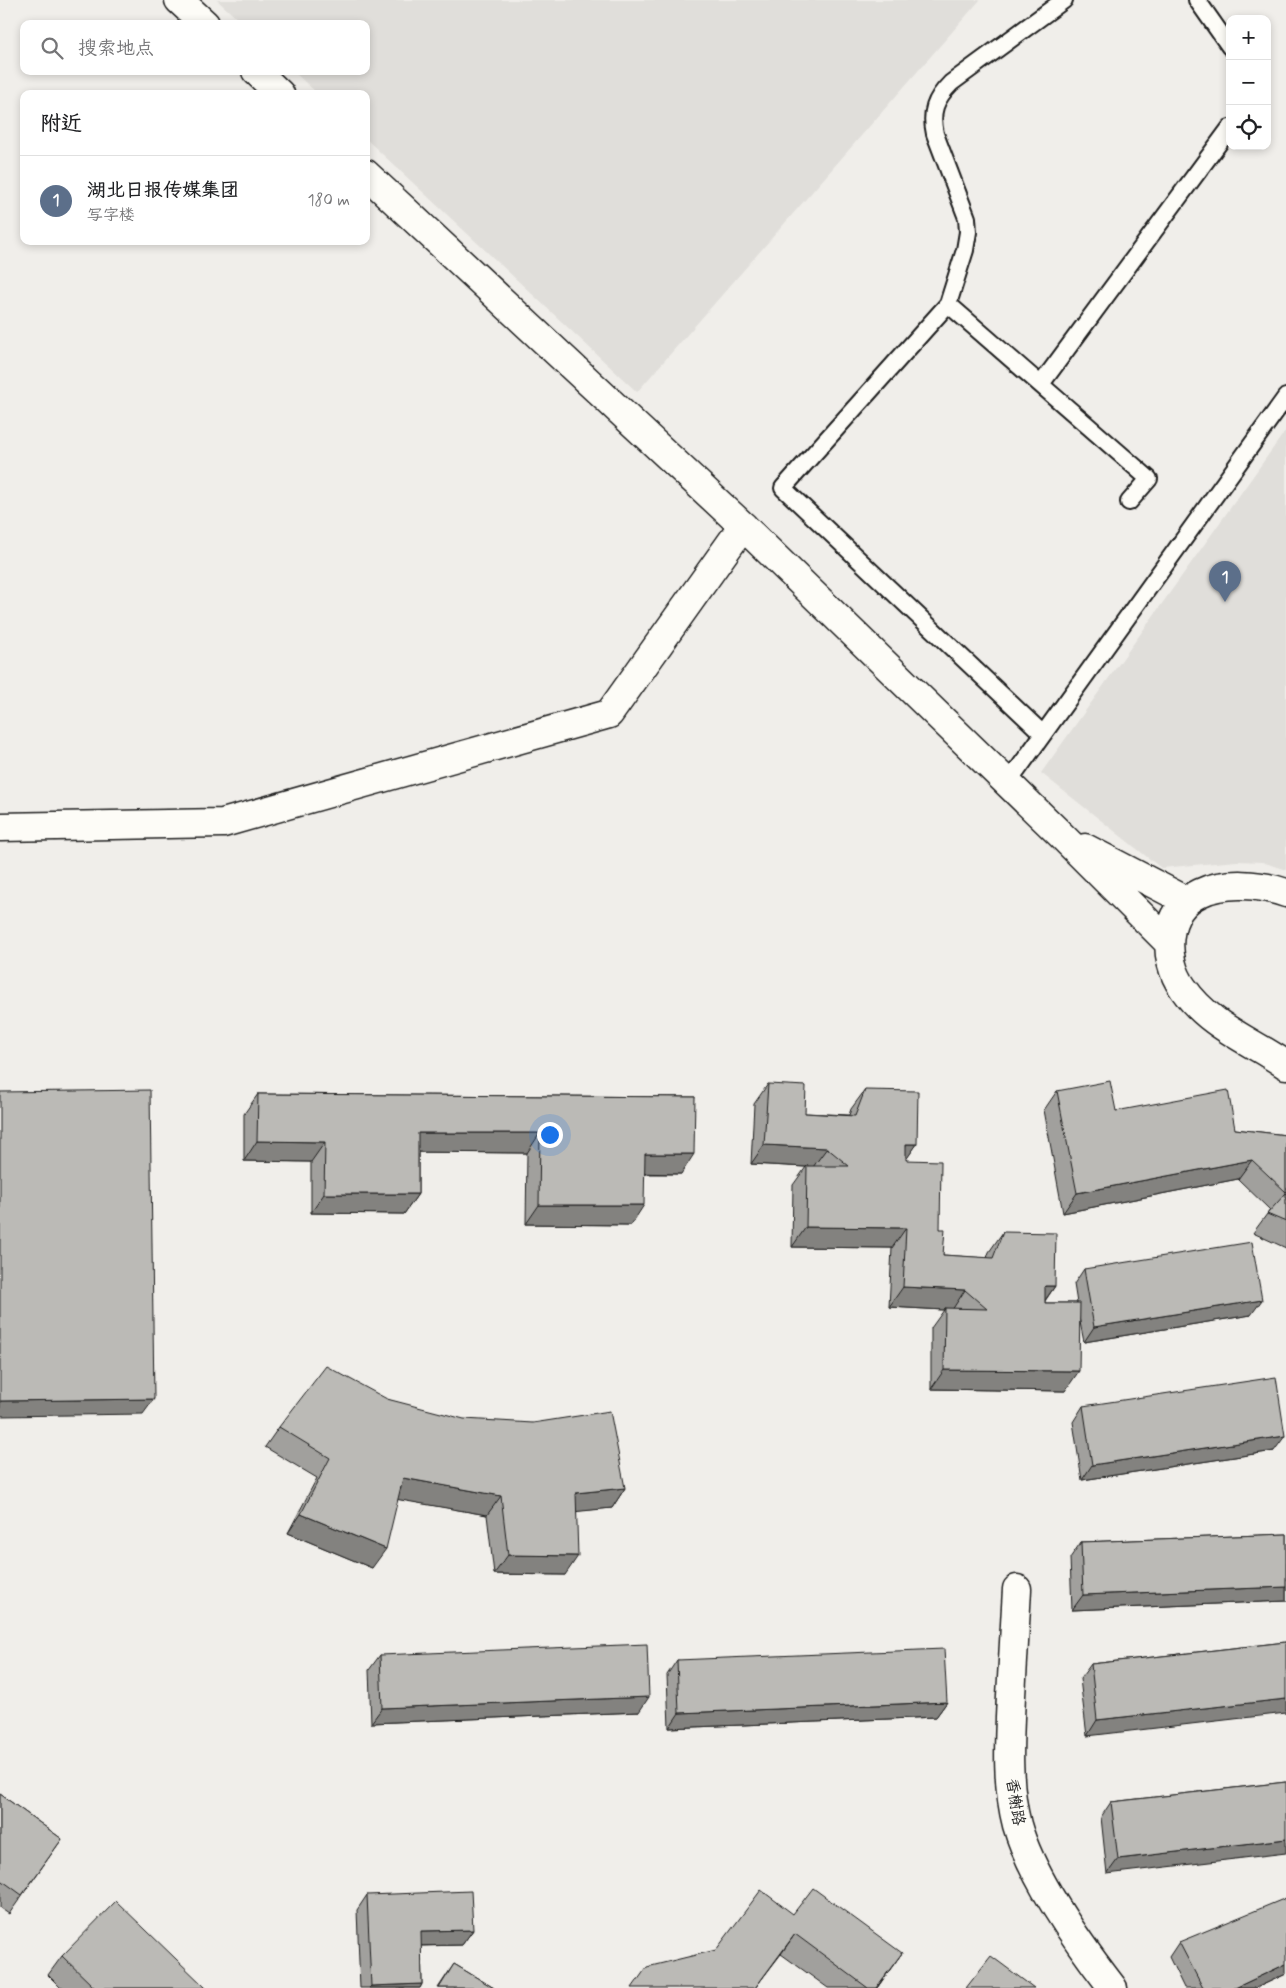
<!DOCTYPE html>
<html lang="zh">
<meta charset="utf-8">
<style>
:root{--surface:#fff;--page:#f2f2f2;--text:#202124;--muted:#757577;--line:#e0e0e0;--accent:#2563eb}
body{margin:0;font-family:Mynerve,"LXGW WenKai TC",sans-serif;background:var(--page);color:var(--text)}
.controls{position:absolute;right:15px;top:15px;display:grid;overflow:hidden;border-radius:10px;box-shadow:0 2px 8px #0003}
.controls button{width:45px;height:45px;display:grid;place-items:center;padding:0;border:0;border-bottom:1px solid var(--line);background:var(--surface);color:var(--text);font:25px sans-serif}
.you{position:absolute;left:549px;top:1134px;width:18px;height:18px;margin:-12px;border:4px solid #fff;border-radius:50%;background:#1a73e8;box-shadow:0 0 0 8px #1a73e833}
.badge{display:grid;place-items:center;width:32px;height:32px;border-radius:50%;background:var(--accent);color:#fff;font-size:16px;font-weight:700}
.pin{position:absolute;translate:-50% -41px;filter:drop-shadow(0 1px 2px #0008)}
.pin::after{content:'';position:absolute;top:26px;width:18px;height:15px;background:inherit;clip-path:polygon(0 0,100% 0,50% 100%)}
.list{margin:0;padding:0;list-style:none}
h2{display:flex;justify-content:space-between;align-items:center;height:65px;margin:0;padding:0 20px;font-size:21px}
h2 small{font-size:16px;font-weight:400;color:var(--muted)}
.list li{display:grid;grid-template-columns:32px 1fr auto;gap:15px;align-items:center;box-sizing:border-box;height:90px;padding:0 20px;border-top:1px solid var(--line)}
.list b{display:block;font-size:19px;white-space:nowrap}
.list p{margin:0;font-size:16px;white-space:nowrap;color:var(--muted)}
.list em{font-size:16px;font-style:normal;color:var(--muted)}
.icon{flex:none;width:28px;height:28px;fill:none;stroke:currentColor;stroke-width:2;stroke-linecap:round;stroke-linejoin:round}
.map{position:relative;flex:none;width:1286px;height:1988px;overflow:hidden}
.search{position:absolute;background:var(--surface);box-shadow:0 2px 8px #0003;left:20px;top:20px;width:350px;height:55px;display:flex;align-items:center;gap:12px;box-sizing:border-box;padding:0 18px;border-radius:10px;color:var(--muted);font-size:19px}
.panel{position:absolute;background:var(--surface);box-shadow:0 2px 8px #0003;left:20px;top:90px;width:350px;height:155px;border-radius:10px}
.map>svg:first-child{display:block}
</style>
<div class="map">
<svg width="1286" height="1988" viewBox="0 0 1286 1988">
<rect width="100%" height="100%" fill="#f0eeea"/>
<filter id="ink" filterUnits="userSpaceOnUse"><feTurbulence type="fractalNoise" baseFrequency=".02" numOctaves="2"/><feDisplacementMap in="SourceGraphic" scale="10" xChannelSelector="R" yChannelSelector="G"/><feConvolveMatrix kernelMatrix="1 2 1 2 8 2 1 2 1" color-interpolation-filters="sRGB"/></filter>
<g filter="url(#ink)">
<path fill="#e0deda" d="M217,0h763l-343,392 -271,-253v-45h-48l-25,-23h73v-47h-123z
M1286,430v440l-24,-8 -25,-1 -76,7 -120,-95z"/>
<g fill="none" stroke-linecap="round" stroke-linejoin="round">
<defs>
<path id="service" d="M1197,0l33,47
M948,304l201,175 -20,23
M1041,384l189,-256
M1043,734l-260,-246 165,-184 17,-54 3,-18 -1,-14 -32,-84c-5,-22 0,-35 16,-51l113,-83
M1008,783l278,-386"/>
<path id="minor" d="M0,827l223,-4 386,-109 134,-188
M1017,1589c-2,36 -4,71 -6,107 -2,42 -5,87 6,129 15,53 62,119 96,163"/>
<path id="tertiary" d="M179,0l26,24
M256,71l24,23
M366,174l377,352 318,309 107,107
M1085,848l102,53
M1286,893c-25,-9 -61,-12 -86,0 -37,17 -38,66 -17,95 26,38 67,52 103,77"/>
</defs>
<use href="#service" stroke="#1c1c1c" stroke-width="20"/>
<use href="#minor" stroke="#1c1c1c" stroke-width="31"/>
<use href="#tertiary" stroke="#1c1c1c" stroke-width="31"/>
<use href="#service" stroke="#fdfcf7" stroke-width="16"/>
<use href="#minor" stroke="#fdfcf7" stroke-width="28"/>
<use href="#tertiary" stroke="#fdfcf7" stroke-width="28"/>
</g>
<path fill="#a1a09d" stroke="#1c1c1c" d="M768,1084l37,29 44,2 2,-6 14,-19 52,54 -11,15v1l34,69 3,26 44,3 2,-6 14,-20 52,54 -10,15v2h32l-3,-19 10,-15 167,46 -167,27 -5,-25 -14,74 -134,-2v-61l13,-18 -55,-3 3,-59 -100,-1 1,-62 13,-18 -55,-3 3,-60z
M1057,1091l59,20 119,18 51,6v113l-33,-15 17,-23 -32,-31 -175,34 -19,-103z
M258,1094l437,3 -14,77h-36l-14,51 -105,-1 1,-71 -109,-1v42l-14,20 -93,-1v-51l-67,-1v-47z
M387,1399l238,89 -13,20 -35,3 -12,64 -71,-1 -7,-59 -89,-16 -26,69 -84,-35 29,-55 -52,-31 14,-20z
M1083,1406l191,45 -192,29 -9,-58z
M1286,1534v67l-214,9 -2,-52 11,-16z
M1286,1642l-199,94 -7,-57 11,-15z
M380,1655l259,57 -268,11 -2,-53z
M677,1660l270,42 -11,15 -267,11 -2,-53z
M1286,1782l-179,92 -6,-57 10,-15z
M0,1794l62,45 -53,75 -9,-6z
M367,1895l106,35 -11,15 -41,1 1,38 -2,4h-60l-3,-78z
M793,1914l95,58 -11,16h-49l-47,-34 -65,-4z
M1179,1942l107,32 -30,14h-72l-15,-31z
M62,1956l144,32h-145l-13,-13z
M454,1964l40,24h-56z"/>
<path fill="#83827f" stroke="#1c1c1c" d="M418,1133h122l-13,20 -123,-1z
M257,1141l68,1 -14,20 -67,-1z
M906,1144h11l-14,20z
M764,1145l63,3 -14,19 -6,-1 -1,1 -55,-3z
M645,1154h49l-13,20 -50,-1z
M1252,1160l-14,19 -175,34 14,-20z
M324,1194h94l-14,20 -93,-1z
M539,1205h105l-13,20 -105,-1z
M806,1227l100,1 -14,20 -100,-1z
M1045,1286h10l-14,20z
M903,1287l62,3 -13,20 -7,-2 -1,2 -55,-3z
M1262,1300l-11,15 -167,27 10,-15z
M944,1370l135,1 -14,20 -134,-2z
M154,1399l-11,15 -143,2v-15z
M1285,1436l-11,15 -192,29 10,-15z
M403,1478l98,18 -14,19 -98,-17z
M625,1488l-13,20 -50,5 14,-20z
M301,1514l85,35 -14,19 -84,-35z
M508,1555l70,1 -13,19 -71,-1z
M1286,1587v14l-214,9 11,-15z
M649,1697l-10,15 -268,11 11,-15z
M1286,1699v14l-199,23 10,-16z
M947,1702l-11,15 -267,11 10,-15z
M1286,1839v14l-179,21 11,-15z
M473,1930l-11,15 -52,1 11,-15z
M795,1934l-14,20 -26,34z
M902,1953l-25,35h-1z
M1286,1964v10l-30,14h-21z
M422,1984l-2,4h-51l2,-2z"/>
<path fill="#bbbab6" stroke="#1c1c1c" d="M1110,1081l6,30 112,-21 7,39 51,6v57l-34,-32 -175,33 -20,-102z
M768,1084l38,2 -1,27 50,3 10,-26 53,1 -1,53h-11v16l35,1 -1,68h5l-2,26 50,3 10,-26 53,1 -1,53h-10v17h35l-1,68 -135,-1 1,-62 42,1 -22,-19 -62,-3 3,-59 -100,-1 1,-61h42l-22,-18 -63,-3z
M150,1090l4,309 -154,2v-309z
M258,1094l437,3 -1,57h-49l-1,51h-105l1,-72h-122v61h-94l1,-52 -68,-1z
M1286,1193v29l-19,-8z
M1252,1242l10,58 -168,27 -10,-58z
M326,1366l61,33 77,20 69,4 77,-12 15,77 -49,5 2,63 -70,-1 -7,-59 -98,-18 -17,71 -85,-35 29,-56 -51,-31z
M1276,1377l9,59 -193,29 -9,-59z
M1286,1534v53l-203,8 -2,-53z
M1286,1642v57l-189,21 -6,-56z
M647,1644l2,53 -267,11 -2,-53z
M944,1649l3,53 -268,11 -2,-53z
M1286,1782v57l-168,20 -7,-57z
M0,1794l62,45 -40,56 -22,-16z
M813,1888l89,65 -26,35h-8l-73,-54 -40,54h-123l15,-21 69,-17 45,-60 32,24z
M471,1891l2,39 -52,1 1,53 -51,2 -4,-91z
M1286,1898v66l-51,24h-32l-24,-46z
M116,1901l90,87h-111l-33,-32z
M991,1956l43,32h-68z
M454,1964l40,24h-55z"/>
</g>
<g text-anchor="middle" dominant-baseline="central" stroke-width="4" stroke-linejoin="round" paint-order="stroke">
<g font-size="16" fill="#1c1c1c" stroke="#fdfcf7">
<text transform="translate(1015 1802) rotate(81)">香榭路</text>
</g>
</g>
</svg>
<div class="controls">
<button>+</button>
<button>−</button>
<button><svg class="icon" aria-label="locate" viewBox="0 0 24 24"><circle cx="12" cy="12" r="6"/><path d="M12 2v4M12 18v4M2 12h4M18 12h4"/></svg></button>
</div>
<div class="you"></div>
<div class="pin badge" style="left:1225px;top:602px;background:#5c6f8a">1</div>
<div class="search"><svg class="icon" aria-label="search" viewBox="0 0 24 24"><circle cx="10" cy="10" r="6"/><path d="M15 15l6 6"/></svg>搜索地点</div>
<section class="panel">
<h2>附近<small></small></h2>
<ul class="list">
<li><span class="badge" style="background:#5c6f8a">1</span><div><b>湖北日报传媒集团</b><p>写字楼</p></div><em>180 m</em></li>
</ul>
</section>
</div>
